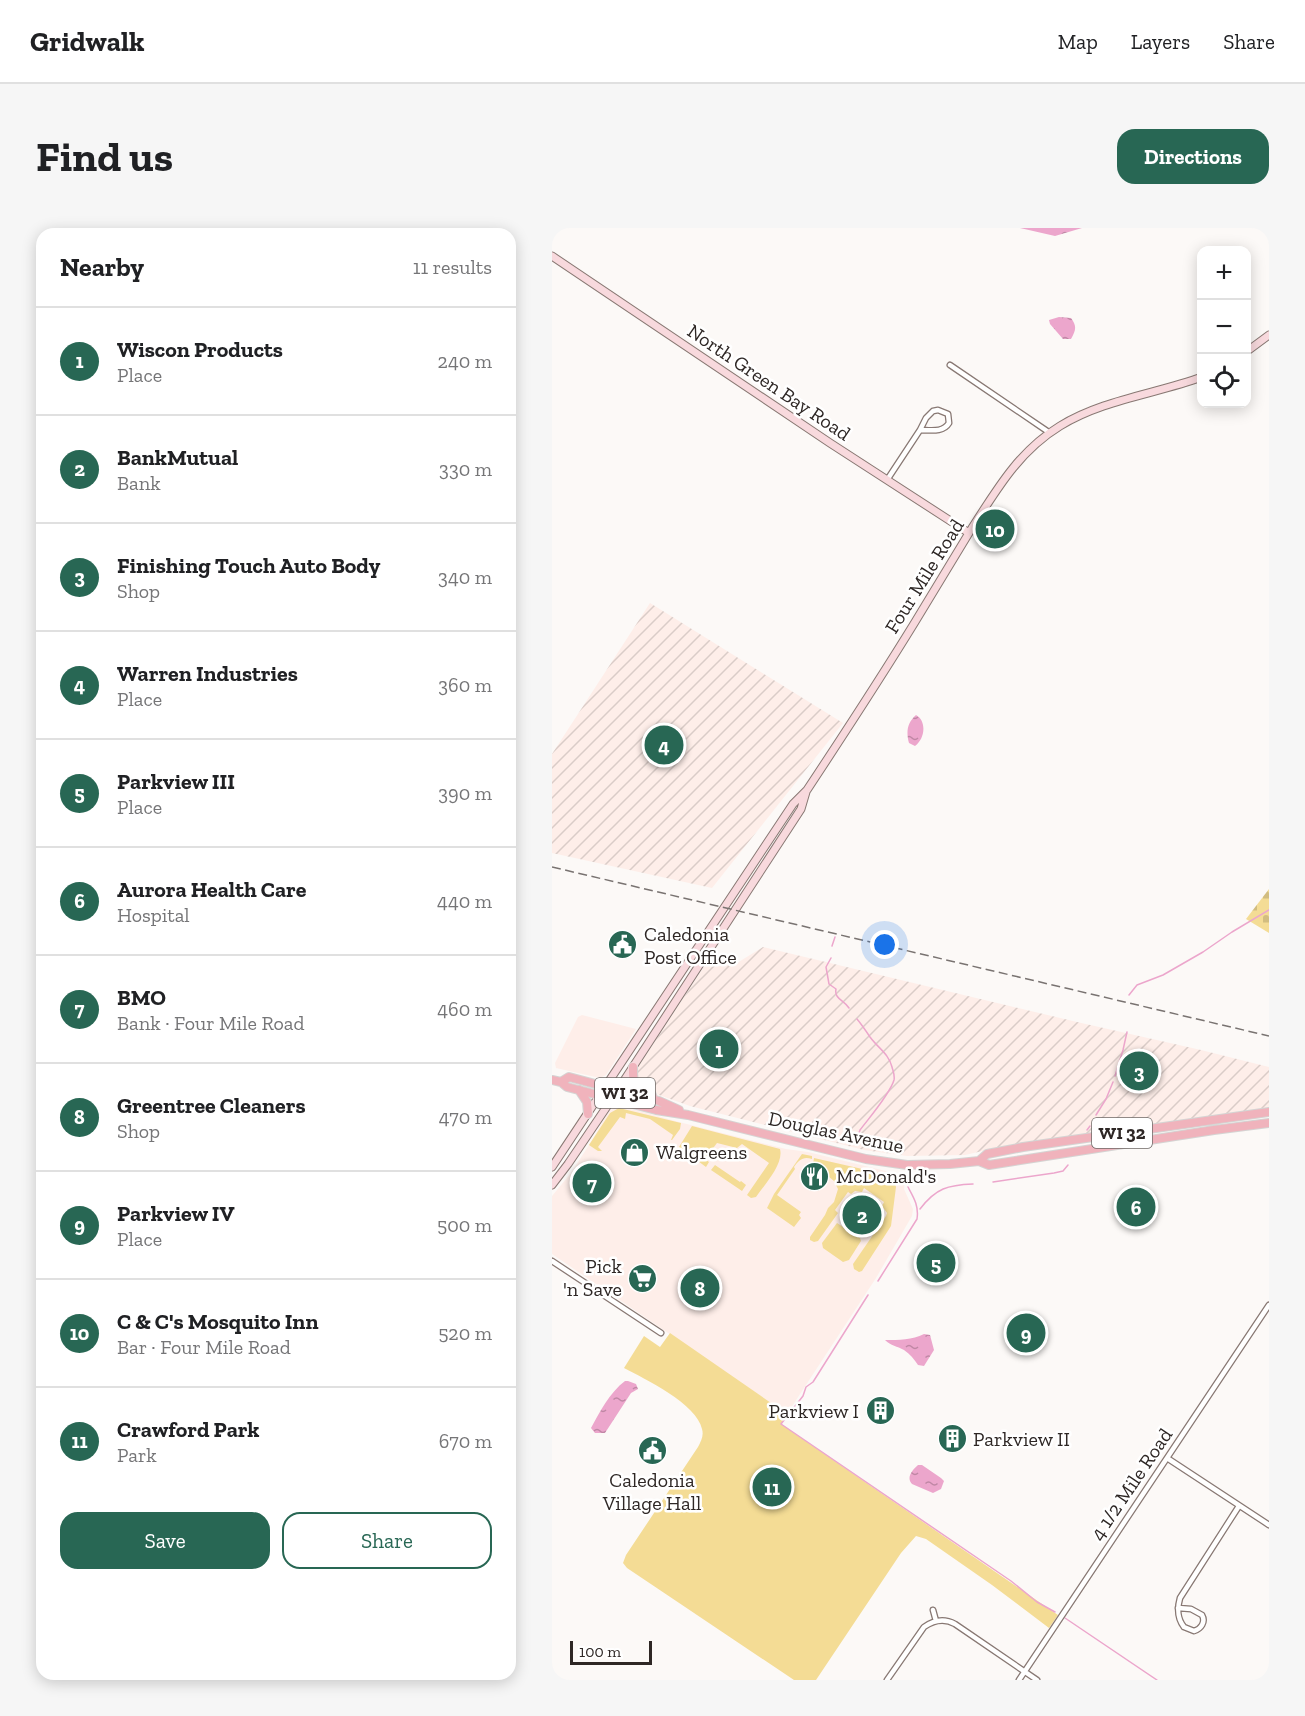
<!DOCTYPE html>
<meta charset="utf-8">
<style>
:root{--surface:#fff;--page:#f6f6f6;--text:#202124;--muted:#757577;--line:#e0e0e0;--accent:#286754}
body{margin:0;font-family:"Zilla Slab",serif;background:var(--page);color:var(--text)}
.controls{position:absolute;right:18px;top:18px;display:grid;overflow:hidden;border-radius:12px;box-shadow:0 3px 15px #0003}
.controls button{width:54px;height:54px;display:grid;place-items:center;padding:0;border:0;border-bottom:2px solid var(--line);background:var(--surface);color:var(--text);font:30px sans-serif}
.scale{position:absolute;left:18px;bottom:15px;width:82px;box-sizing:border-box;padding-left:6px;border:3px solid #2e2725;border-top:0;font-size:16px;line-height:21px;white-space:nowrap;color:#2e2725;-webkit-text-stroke:4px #fff;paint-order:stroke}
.you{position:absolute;left:333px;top:717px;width:21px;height:21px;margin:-15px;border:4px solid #fff;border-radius:50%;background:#1a73e8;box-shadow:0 0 0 9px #1a73e833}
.badge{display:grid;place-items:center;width:39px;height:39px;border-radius:50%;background:var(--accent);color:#fff;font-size:20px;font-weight:700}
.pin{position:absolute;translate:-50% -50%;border:3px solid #fff;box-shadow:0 2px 6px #0006}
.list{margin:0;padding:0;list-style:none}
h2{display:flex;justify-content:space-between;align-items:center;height:78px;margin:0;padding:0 24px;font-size:26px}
h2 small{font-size:20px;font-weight:400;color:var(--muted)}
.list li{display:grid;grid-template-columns:39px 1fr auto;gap:18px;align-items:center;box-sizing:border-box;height:108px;padding:0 24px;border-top:2px solid var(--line)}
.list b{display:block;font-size:22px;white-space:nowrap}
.list p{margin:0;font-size:20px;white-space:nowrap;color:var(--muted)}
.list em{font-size:20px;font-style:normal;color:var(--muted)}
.actions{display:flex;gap:12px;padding:18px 24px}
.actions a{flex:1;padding:14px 0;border:2px solid var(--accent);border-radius:18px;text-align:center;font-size:21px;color:var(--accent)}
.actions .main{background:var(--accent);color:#fff}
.icon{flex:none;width:33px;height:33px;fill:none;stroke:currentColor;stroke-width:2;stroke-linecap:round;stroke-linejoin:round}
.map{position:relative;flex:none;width:717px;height:1452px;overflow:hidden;border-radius:18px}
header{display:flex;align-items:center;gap:36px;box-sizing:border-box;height:84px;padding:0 30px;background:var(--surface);border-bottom:2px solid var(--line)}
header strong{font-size:28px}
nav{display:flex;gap:33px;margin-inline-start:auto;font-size:21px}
.intro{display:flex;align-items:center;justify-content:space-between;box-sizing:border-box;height:144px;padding:0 36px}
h1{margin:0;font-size:42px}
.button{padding:15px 27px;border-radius:18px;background:var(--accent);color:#fff;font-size:21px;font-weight:700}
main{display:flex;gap:36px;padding:0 36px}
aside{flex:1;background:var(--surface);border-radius:18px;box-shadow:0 3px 15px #0003}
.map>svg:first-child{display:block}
</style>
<header>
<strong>Gridwalk</strong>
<nav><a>Map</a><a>Layers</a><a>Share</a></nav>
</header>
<div class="intro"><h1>Find us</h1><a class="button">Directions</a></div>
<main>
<aside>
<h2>Nearby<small>11 results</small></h2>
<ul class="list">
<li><span class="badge">1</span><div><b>Wiscon Products</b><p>Place</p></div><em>240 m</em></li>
<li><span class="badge">2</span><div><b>BankMutual</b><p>Bank</p></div><em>330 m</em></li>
<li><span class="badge">3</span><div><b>Finishing Touch Auto Body</b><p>Shop</p></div><em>340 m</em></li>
<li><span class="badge">4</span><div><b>Warren Industries</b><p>Place</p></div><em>360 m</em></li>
<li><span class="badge">5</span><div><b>Parkview III</b><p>Place</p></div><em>390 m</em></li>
<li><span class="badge">6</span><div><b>Aurora Health Care</b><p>Hospital</p></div><em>440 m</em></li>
<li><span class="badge">7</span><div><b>BMO</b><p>Bank · Four Mile Road</p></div><em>460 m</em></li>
<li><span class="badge">8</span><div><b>Greentree Cleaners</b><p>Shop</p></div><em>470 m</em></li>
<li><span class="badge">9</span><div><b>Parkview IV</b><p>Place</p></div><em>500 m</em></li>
<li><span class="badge">10</span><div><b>C &amp; C's Mosquito Inn</b><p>Bar · Four Mile Road</p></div><em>520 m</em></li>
<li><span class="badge">11</span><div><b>Crawford Park</b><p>Park</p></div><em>670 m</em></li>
</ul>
<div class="actions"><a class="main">Save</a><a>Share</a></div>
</aside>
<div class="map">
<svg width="717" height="1452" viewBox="0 0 717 1452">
<defs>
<pattern id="industrial-furrows" width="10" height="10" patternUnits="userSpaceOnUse" patternTransform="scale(1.5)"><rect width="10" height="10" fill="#feeee9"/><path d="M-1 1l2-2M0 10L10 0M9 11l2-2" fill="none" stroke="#daccc8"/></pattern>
<pattern id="cemetery-stones" width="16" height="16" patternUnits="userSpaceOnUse" patternTransform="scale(1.5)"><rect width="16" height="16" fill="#f4dc95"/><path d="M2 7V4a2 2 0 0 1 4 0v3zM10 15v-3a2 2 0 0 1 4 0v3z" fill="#d2bd80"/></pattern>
<pattern id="water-ripples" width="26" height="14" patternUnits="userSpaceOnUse" patternTransform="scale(1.5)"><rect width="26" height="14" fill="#eca6cc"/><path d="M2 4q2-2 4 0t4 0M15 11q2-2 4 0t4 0" fill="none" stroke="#c087a5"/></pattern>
</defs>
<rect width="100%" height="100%" fill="#fcf9f7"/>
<path fill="#feeee9" d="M30,787l54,14 -30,46 -6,3 -44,-10 -1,-5 23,-46z
M65,878h5l57,16 107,27 22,3 98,24 -2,13 9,20 -1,7 -36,62 -89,136 -235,-160v-58l19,-23 18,-28 20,-34z"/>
<path fill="url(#industrial-furrows)" d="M98,375l193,120 -131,165 -160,-35v-99z
M211,719l314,75 124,28 68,17v41l-260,37 -44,10 -58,1 -43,-6 -174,-44 -48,-17 -7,-7 2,-13 74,-113 26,7z"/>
<path fill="#f4dc95" d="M67,880l62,15 -1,6 -8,11h-1l2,-5 -23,-16 -24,-6 -1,6 -5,-2 -22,30 4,4h-4l-9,-6 21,-32z
M140,898l88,23c4,15 -15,35 -24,48l-5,1 -4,-3 22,-32 -27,-19 -5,4 -20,-5 -12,16 4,3 -3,5 -27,-20z
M250,926l10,2v3c-9,-3 -13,1 -18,8l1,2 -18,26 24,17 -2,3 2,3 -7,9 -27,-19 7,-14z
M262,930l79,18 3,11 -5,39 -29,45 -3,1 -5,-3 -1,-5 33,-48 1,-3 -5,-7 2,-4 -20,-14 -2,4 -7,-1 -4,3 -3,-2 -13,18 3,3 -20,28 -4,1 -4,-2v-3l15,-22 3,-7 6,-6 4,-13 -4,-8 -21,-17z
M163,937l25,17 1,-1 5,4 -4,6 -31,-21z
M285,995l23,15 1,3 -12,19 -6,2 -20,-14 -1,-5z
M118,1105l117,81 -6,10 277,191 -9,13 -57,-43 -66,-46 -10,-3 -15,17 -85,127h-22l-167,-112 -4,-5 3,-8 72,-108c3,-6 6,-11 4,-18 -5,-25 -57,-50 -78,-61l20,-32 16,11z"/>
<path fill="url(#cemetery-stones)" d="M717,661v44l-23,-14z"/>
<path fill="url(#water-ripples)" d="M468,0h62l-27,8z
M507,89l12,1c6,8 5,12 0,21h-8l-13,-15 -1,-4z
M364,487c11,6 9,24 -1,31l-6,-3c-3,-11 -2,-20 7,-28z
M372,1106l6,1 4,15 -10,16 -6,-1c-4,-6 -8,-11 -14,-15 -7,-4 -13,-4 -19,-10 14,0 27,0 39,-6z
M73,1153h3l8,3 2,5 -7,4 -26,40h-10l-4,-5c8,-15 19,-36 34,-47z
M366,1237h4l19,13 3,3 -3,8 -8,4 -21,-9c-6,-6 0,-14 6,-19z"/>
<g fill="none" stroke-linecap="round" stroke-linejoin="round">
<path stroke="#eca6cc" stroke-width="1.5" d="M280,718l3,-9
M279,730l-5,9 3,17 7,5c-2,10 8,11 13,19
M577,767l8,-10 26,-10 40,-23 29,-20 37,-22
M305,791c5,6 9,12 13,18 8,11 19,17 22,30 1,4 3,8 2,13 -4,14 -25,38 -34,50l-2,6
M563,848l8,-26 4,-18
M544,887l10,-16 7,-17
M535,902l3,-4
M441,954l61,-9 9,-2 5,-6
M368,981c16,-21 28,-24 53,-25
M326,1053l39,-62c2,-13 -3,-21 -9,-32
M316,1067l-55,87 -7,5 -3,9 -22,28 230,157 26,21 18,10
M513,1390l92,62"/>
<defs>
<path id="street" d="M398,137l100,68
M335,252l33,-50 6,-12 7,-7 5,-1 10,4 1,9c-6,10 -19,7 -29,7
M0,1033l109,72
M615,1230l102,67
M626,1380l13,1 11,6c4,7 -1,14 -8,16l-10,-4c-7,-9 -7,-18 -4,-29l59,-92
M381,1382l3,11
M335,1452l37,-53c10,-7 20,-9 31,-3l82,56
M467,1452l250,-375"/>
<path id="secondary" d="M0,28l278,187 139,90
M694,124l23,-17
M0,939l241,-363 14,-14c37,-56 73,-111 108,-168 19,-31 38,-63 57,-94 25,-39 47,-77 88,-102 42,-26 95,-32 142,-49
M0,957l16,-21 44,-65 189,-290 5,-17"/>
<path id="primary" d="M81,839c0,17 0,21 18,26l3,7
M0,852l9,2 6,5 89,23 32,5 178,44 41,6 43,-1 29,-3 10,4 225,-35 55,-7
M9,854l8,-5 90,24 20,9
M27,862l8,12 1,12
M427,933l8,-7 36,-7 246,-35"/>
</defs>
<use href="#street" stroke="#887873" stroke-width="7"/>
<use href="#secondary" stroke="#887873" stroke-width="9"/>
<use href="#primary" stroke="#d5d4d3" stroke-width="10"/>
<use href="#street" stroke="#fff" stroke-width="4.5"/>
<use href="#secondary" stroke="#f8d9dd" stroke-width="7"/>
<use href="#primary" stroke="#f0b3bc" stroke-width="8"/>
<path stroke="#797371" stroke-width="1.5" stroke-dasharray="9 4.5" stroke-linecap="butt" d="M0,639l717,169"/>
</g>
<defs>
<symbol id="civic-disc" viewBox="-11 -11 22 22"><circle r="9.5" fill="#286754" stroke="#fff"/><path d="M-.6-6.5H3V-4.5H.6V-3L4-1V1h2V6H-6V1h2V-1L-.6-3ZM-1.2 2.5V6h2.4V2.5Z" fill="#fff"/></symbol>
<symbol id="shop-disc" viewBox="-11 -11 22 22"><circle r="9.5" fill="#286754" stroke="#fff"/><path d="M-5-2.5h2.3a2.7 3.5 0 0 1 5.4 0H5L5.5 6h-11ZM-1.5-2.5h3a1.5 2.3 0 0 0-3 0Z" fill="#fff"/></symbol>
<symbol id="restaurant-disc" viewBox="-11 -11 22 22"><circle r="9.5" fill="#286754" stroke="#fff"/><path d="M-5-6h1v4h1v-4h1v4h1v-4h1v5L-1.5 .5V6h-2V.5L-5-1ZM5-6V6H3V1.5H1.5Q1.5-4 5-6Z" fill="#fff"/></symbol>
<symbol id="supermarket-disc" viewBox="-11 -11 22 22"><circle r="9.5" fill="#286754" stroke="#fff"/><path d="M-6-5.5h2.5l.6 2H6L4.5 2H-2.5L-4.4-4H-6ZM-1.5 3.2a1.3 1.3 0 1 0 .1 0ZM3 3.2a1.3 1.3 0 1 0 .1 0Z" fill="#fff"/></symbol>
<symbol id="building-disc" viewBox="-11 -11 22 22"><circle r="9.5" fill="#286754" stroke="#fff"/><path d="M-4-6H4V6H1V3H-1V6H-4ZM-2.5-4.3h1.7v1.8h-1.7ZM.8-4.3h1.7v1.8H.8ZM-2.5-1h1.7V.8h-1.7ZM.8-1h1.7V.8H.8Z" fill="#fff"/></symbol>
</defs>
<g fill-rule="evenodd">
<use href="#civic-disc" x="54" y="700" width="33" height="33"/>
<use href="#shop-disc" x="66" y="908" width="33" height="33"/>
<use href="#restaurant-disc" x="246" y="932" width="33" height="33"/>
<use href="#supermarket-disc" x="74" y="1034" width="33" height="33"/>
<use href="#building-disc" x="312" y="1166" width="33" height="33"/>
<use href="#building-disc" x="384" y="1194" width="33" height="33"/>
<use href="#civic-disc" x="84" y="1206" width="33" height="33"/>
</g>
<g text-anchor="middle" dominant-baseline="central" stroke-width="5" stroke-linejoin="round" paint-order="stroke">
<g fill="#fff" stroke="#6d6866" stroke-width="1.5">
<rect x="43" y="850" width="60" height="30" rx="4.5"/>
<rect x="540" y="890" width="60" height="30" rx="4.5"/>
</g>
<g font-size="18" font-weight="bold" fill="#2e2725">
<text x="73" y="865">WI 32</text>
<text x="570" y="905">WI 32</text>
</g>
<g font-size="20" fill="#2e2725" stroke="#fff">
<text transform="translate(217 154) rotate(34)">North Green Bay Road</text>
<text transform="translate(372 348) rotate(-58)">Four Mile Road</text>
<text transform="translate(284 904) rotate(12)">Douglas Avenue</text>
<text transform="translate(579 1256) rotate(-56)">4 1/2 Mile Road</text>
</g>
<g font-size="20" fill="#2e2725" stroke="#fff" text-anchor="start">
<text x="92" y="706">Caledonia<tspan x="92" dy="23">Post Office</tspan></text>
<text x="104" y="924">Walgreens</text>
<text x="284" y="948">McDonald's</text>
<text x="70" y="1038" text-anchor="end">Pick<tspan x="70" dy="23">'n Save</tspan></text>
<text x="307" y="1183" text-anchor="end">Parkview I</text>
<text x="421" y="1211">Parkview II</text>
<text x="100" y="1252" text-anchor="middle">Caledonia<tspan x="100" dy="23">Village Hall</tspan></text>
</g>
</g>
</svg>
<div class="controls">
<button>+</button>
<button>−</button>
<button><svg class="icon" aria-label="locate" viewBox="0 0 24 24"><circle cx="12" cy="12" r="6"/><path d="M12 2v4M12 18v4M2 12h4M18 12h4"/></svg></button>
</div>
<div class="scale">100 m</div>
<div class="you"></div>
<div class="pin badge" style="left:167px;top:821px">1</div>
<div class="pin badge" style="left:310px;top:987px">2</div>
<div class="pin badge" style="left:587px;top:843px">3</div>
<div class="pin badge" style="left:112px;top:517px">4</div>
<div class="pin badge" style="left:384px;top:1035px">5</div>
<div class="pin badge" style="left:584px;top:979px">6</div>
<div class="pin badge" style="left:40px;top:955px">7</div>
<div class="pin badge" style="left:148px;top:1060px">8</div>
<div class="pin badge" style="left:474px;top:1105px">9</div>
<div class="pin badge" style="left:443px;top:301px">10</div>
<div class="pin badge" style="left:220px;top:1259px">11</div>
</div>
</main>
